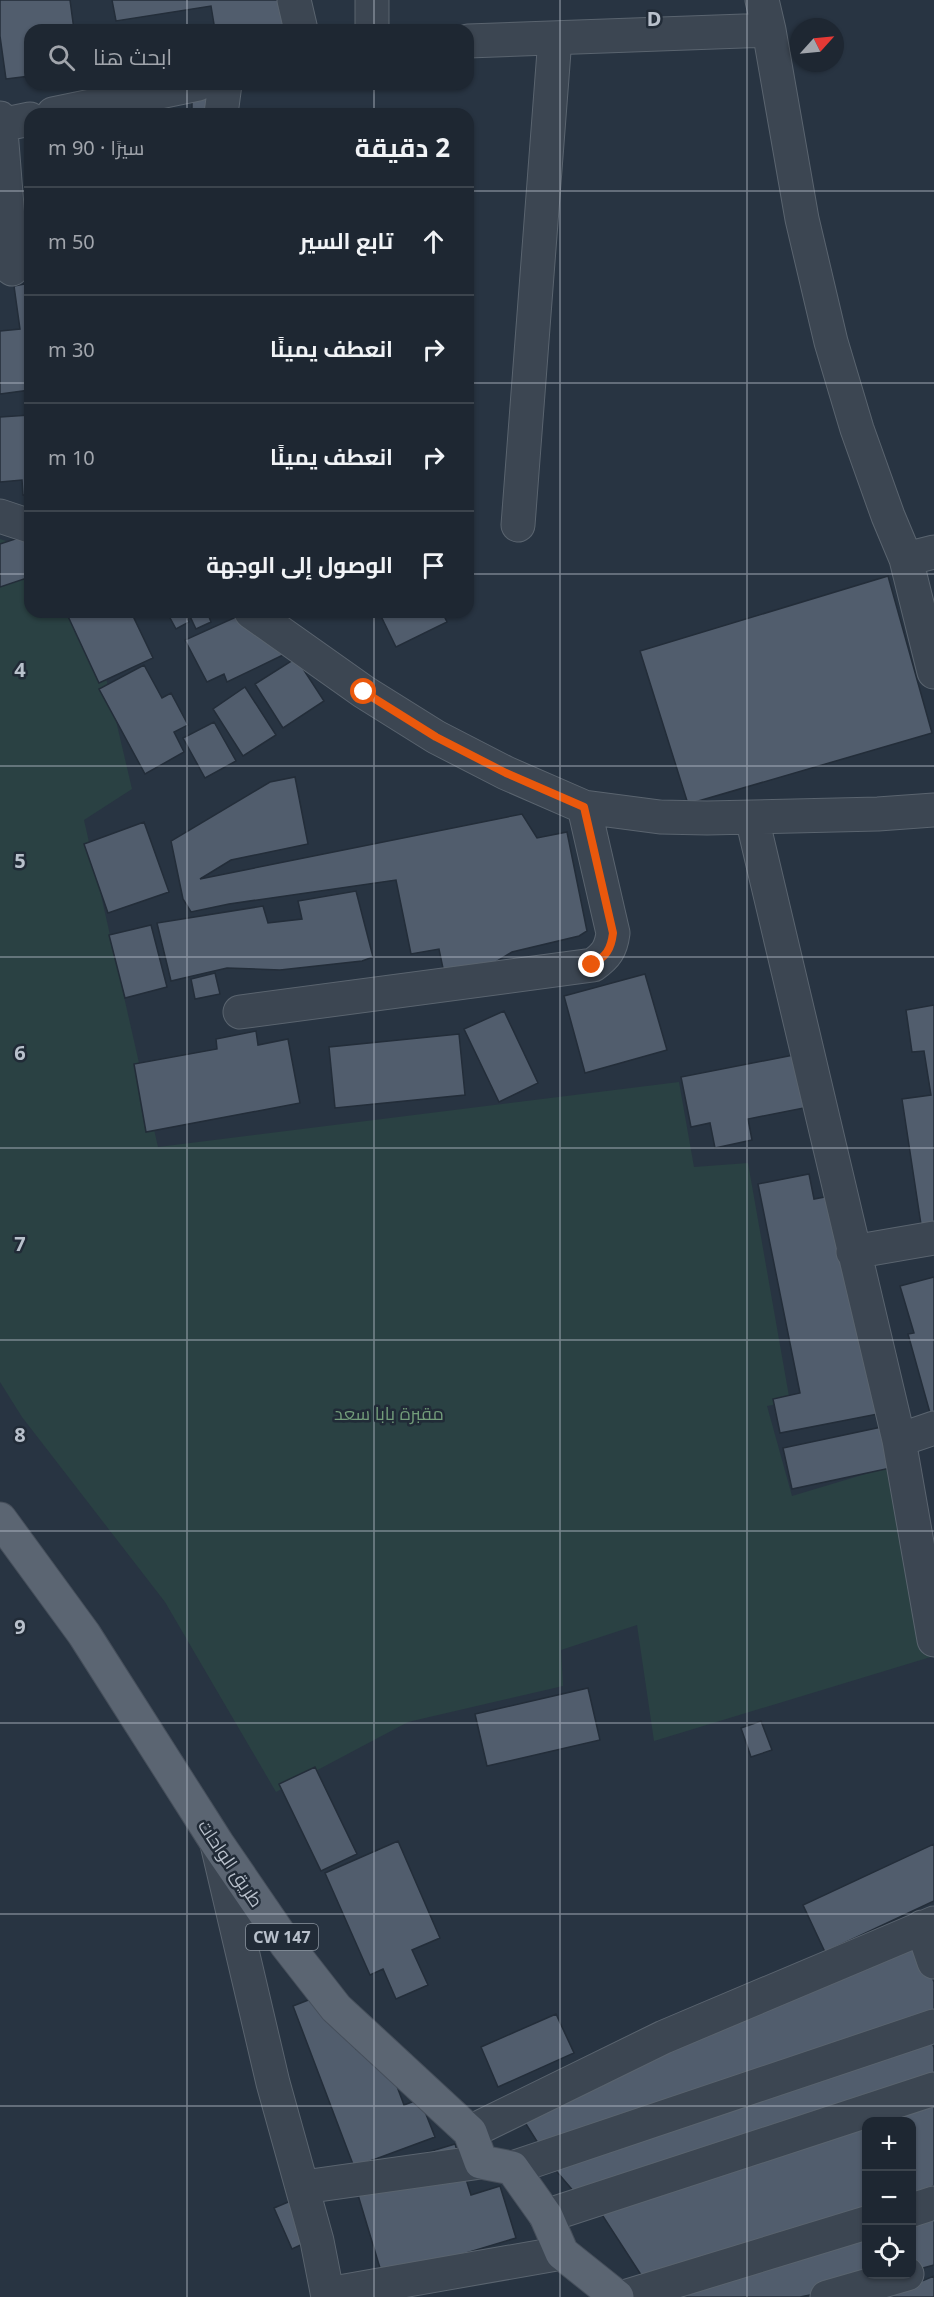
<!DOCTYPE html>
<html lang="ar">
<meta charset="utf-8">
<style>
:root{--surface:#1e2732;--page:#262f3a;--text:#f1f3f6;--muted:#a1a5ac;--line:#3c444d}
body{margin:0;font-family:"Noto Sans",Cairo,sans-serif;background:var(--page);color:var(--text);direction:rtl}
.controls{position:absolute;right:18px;bottom:18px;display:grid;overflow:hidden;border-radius:12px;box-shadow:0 2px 4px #0004}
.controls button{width:54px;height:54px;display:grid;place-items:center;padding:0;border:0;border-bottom:2px solid var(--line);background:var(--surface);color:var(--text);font:30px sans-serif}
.compass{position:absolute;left:790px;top:18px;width:54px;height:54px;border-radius:50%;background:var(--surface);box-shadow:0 2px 4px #0004;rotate:63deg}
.stop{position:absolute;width:18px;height:18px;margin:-14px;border:4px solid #ea580c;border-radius:50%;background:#fff}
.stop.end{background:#ea580c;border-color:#fff;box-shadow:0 2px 6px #0008}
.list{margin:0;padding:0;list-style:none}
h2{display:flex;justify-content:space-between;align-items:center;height:78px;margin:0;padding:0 24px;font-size:26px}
h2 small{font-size:20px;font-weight:400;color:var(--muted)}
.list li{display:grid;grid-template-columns:39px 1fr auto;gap:18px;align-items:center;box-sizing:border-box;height:108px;padding:0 24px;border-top:2px solid var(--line)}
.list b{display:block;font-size:22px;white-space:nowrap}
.list em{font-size:20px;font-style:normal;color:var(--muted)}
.icon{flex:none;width:33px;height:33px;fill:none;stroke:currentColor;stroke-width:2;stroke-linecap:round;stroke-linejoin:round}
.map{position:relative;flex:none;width:934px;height:2297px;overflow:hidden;direction:ltr}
.search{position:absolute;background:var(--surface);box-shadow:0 2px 4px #0004;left:24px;top:24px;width:450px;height:66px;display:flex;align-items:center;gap:15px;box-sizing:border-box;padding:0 21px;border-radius:18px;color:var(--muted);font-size:22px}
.panel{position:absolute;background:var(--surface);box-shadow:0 2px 4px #0004;left:24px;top:108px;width:450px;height:510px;border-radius:18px;direction:rtl}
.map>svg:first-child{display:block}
</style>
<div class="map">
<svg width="934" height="2297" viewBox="0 0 934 2297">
<rect width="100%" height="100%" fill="#283442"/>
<path fill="#2a4143" d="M0,539l30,10v63h43l30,53 29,124 -48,31 74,327 521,-65 15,85 54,-4 42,239 -23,4 25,90 100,-30 42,190 -280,85 -17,-116 -76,25 2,36 -155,36 -132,70 -111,-190 -143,-185 -22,-35z"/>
<path fill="#515d6d" stroke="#232d39" stroke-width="1.5" d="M0,0h70l4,30h-44v46l-24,3 -6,-43z
M112,0h183l5,30h-85l-4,-24 -95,15z
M215,90l1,24h-24v-23z
M30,209v181l-30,4v-63l20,-2 -6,-43 11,-2 -6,-45 4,-29z
M30,415v80h-7l-1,-15 -22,2v-65z
M24,536l6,19v22l-30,10v-43z
M888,576l44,157 -244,71 -48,-153z
M66,612h65l22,46 -54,25z
M172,612h12l5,10 -13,7 -8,-15z
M188,612h19l4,10 -15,7z
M379,612h63l5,10 -51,25z
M236,617l47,38 -56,27 -3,-8 -17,8 -22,-42z
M296,658l28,43 -41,27 -28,-44z
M144,665l18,33 9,-5 17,32 -14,7 10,20 -39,22 -46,-85z
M245,687l31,48 -33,21 -30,-47z
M214,722l22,39 -31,17 -22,-40z
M295,777l13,67 -77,16 -31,19 322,-65 15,24 30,-6 20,99 -8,5 -67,16 -31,19 -36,7 -6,-29 -28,5 -15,-74 -167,24 -38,8 -8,-13 -12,-58 99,-59z
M144,822l25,70 -61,21 -24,-69z
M356,891l17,66 -11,4 -82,9 -53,-2 -56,13 -14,-58 106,-17 5,17 34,-4 -4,-18z
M151,925l16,62 -42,11 -16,-63z
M215,973l5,21 -25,5 -4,-20z
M645,974l22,76 -82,23 -21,-77z
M934,1005v225l-12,1 -20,-132 29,-4 -7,-44 -12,1 -6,-42z
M504,1011l34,72 -39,19 -35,-73z
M256,1031l2,14 30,-6 12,64 -154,29 -12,-68 83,-15 -1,-10z
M459,1034l6,61 -130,13 -6,-61z
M804,1053l10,53 -66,13 4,21 -37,8 -5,-25 -19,4 -10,-50z
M809,1174l5,25 26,-5 43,219 -103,20 -7,-34 27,-6 -42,-209z
M934,1277v142l-2,1 -24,-86 6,-1 -14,-47z
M891,1425l9,41 -108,23 -9,-41z
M588,1688l12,52 -113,26 -12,-52z
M761,1721l11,29 -21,7 -10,-29z
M315,1767l42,87 -36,17 -42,-87z
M398,1841l42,97 -28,12 16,35 -32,14 -13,-30 -13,6 -45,-102z
M934,1844v57l-109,51 -22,-47z
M919,1939l15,43v34l-391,135 -22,-35z
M334,1990l22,59 24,-8 24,64 16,-6 15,38 -81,30 -61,-161z
M556,2014l18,39 -76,34 -17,-40z
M930,2035l4,13v36l-353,116 -35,-41z
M934,2093v93l-22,7v-71h-46v86l-221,73 -48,-74z
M455,2144l16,51 29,-9 16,52 -133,40 -31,-103z
M300,2197l18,40 -26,12 -18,-41z
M934,2207v58l-22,6v-57z
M866,2227v47l-46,19 -20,4h-126z
M934,2276v21h-50z"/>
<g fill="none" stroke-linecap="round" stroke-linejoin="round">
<defs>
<path id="street" d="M294,0l7,30
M372,0v30
M762,0l7,30 33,189 29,123 26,87 31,87 18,43 28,113
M468,41l301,-11
M53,114l145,-30
M221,114l4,-30
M0,118l12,151
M0,125l30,-6
M0,516l30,10
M518,525l37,-487
M906,559l28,-7
M251,612l113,80 72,45 70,36 78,34 76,10 47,1 171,-4 56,-4
M752,818l147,622 35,200
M240,1012l353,-47c13,-9 18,-16 20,-32l-29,-126
M853,1252l81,-14
M899,1440l35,-12
M217,1844l56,239 44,158 11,56
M922,1927l12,35
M470,2132l194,-95 270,-114
M512,2168l422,-142
M304,2187l177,-25
M912,2210l22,-7
M546,2216l388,-127
M328,2294l234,-41
M624,2297l242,-74
M827,2297l80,-23"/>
<path id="primary" d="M0,1519l84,115 133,209 69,101 50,64 134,124 11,30 31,6 34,48 16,37 55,44"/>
</defs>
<use href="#street" stroke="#5a646f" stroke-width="35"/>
<use href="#primary" stroke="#464f5b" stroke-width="35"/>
<use href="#street" stroke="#3c4652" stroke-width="33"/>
<use href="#primary" stroke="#5b6572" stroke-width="33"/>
</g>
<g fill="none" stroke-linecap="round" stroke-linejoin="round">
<path stroke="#ea580c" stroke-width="8" d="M364,692l72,45 70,36 78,34 29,126c-2,17 -7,23 -21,32"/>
</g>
<path fill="none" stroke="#b9c1cc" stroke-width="1.5" stroke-opacity="0.55" d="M187,0v30M374,0v30M560,0v2297M747,0v2297M187,84v30M374,84v30M0,191h30M468,191h466M0,383h30M468,383h466M0,574h30M468,574h466M187,612v1685M374,612v1685M0,766h934M0,957h934M0,1148h934M0,1340h934M0,1531h934M0,1723h934M0,1914h934M0,2106h934"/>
<g text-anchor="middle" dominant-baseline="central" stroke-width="5" stroke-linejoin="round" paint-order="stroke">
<rect fill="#212b37" stroke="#8b949f" stroke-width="1.5" x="246" y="1924" width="72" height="26" rx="4.5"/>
<g font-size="16" font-weight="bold" fill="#b9c1cc">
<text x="282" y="1937">CW 147</text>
</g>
<g font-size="18" fill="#729c7a" stroke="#212b37">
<text x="389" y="1413">مقبرة بابا سعد</text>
</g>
<g font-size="18" fill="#b9c1cc" stroke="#212b37">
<text transform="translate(231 1863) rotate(56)">طريق الواحات</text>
</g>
</g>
<g font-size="20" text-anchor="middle" font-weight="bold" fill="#b9c1cc" stroke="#212b37" stroke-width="5" stroke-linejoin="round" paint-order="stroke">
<text x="654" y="26">D</text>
<text x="20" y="677">4</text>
<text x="20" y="868">5</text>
<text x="20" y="1060">6</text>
<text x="20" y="1251">7</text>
<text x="20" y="1442">8</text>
<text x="20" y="1634">9</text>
</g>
</svg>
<div class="controls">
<button>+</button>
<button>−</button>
<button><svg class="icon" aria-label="locate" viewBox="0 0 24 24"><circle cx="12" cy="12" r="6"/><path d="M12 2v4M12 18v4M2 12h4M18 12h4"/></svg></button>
</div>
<svg class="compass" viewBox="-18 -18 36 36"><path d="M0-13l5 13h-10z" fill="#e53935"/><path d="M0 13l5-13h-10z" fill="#a1a5ac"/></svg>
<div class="stop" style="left:364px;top:692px"></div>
<div class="stop end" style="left:592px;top:965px"></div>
<div class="search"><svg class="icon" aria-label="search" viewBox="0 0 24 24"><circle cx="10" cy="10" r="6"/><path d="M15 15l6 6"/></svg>ابحث هنا</div>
<section class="panel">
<h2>2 دقيقة<small>سيرًا · 90 m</small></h2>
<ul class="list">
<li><svg class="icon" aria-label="ahead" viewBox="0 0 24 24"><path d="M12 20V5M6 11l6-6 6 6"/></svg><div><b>تابع السير</b></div><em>50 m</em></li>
<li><svg class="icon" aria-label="right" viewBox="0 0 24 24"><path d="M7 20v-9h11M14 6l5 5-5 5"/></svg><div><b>انعطف يمينًا</b></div><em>30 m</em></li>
<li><svg class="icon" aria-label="right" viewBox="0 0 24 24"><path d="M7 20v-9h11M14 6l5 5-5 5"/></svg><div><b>انعطف يمينًا</b></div><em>10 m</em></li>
<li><svg class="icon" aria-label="arrive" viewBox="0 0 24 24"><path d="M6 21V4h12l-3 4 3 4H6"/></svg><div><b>الوصول إلى الوجهة</b></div></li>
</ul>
</section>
</div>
